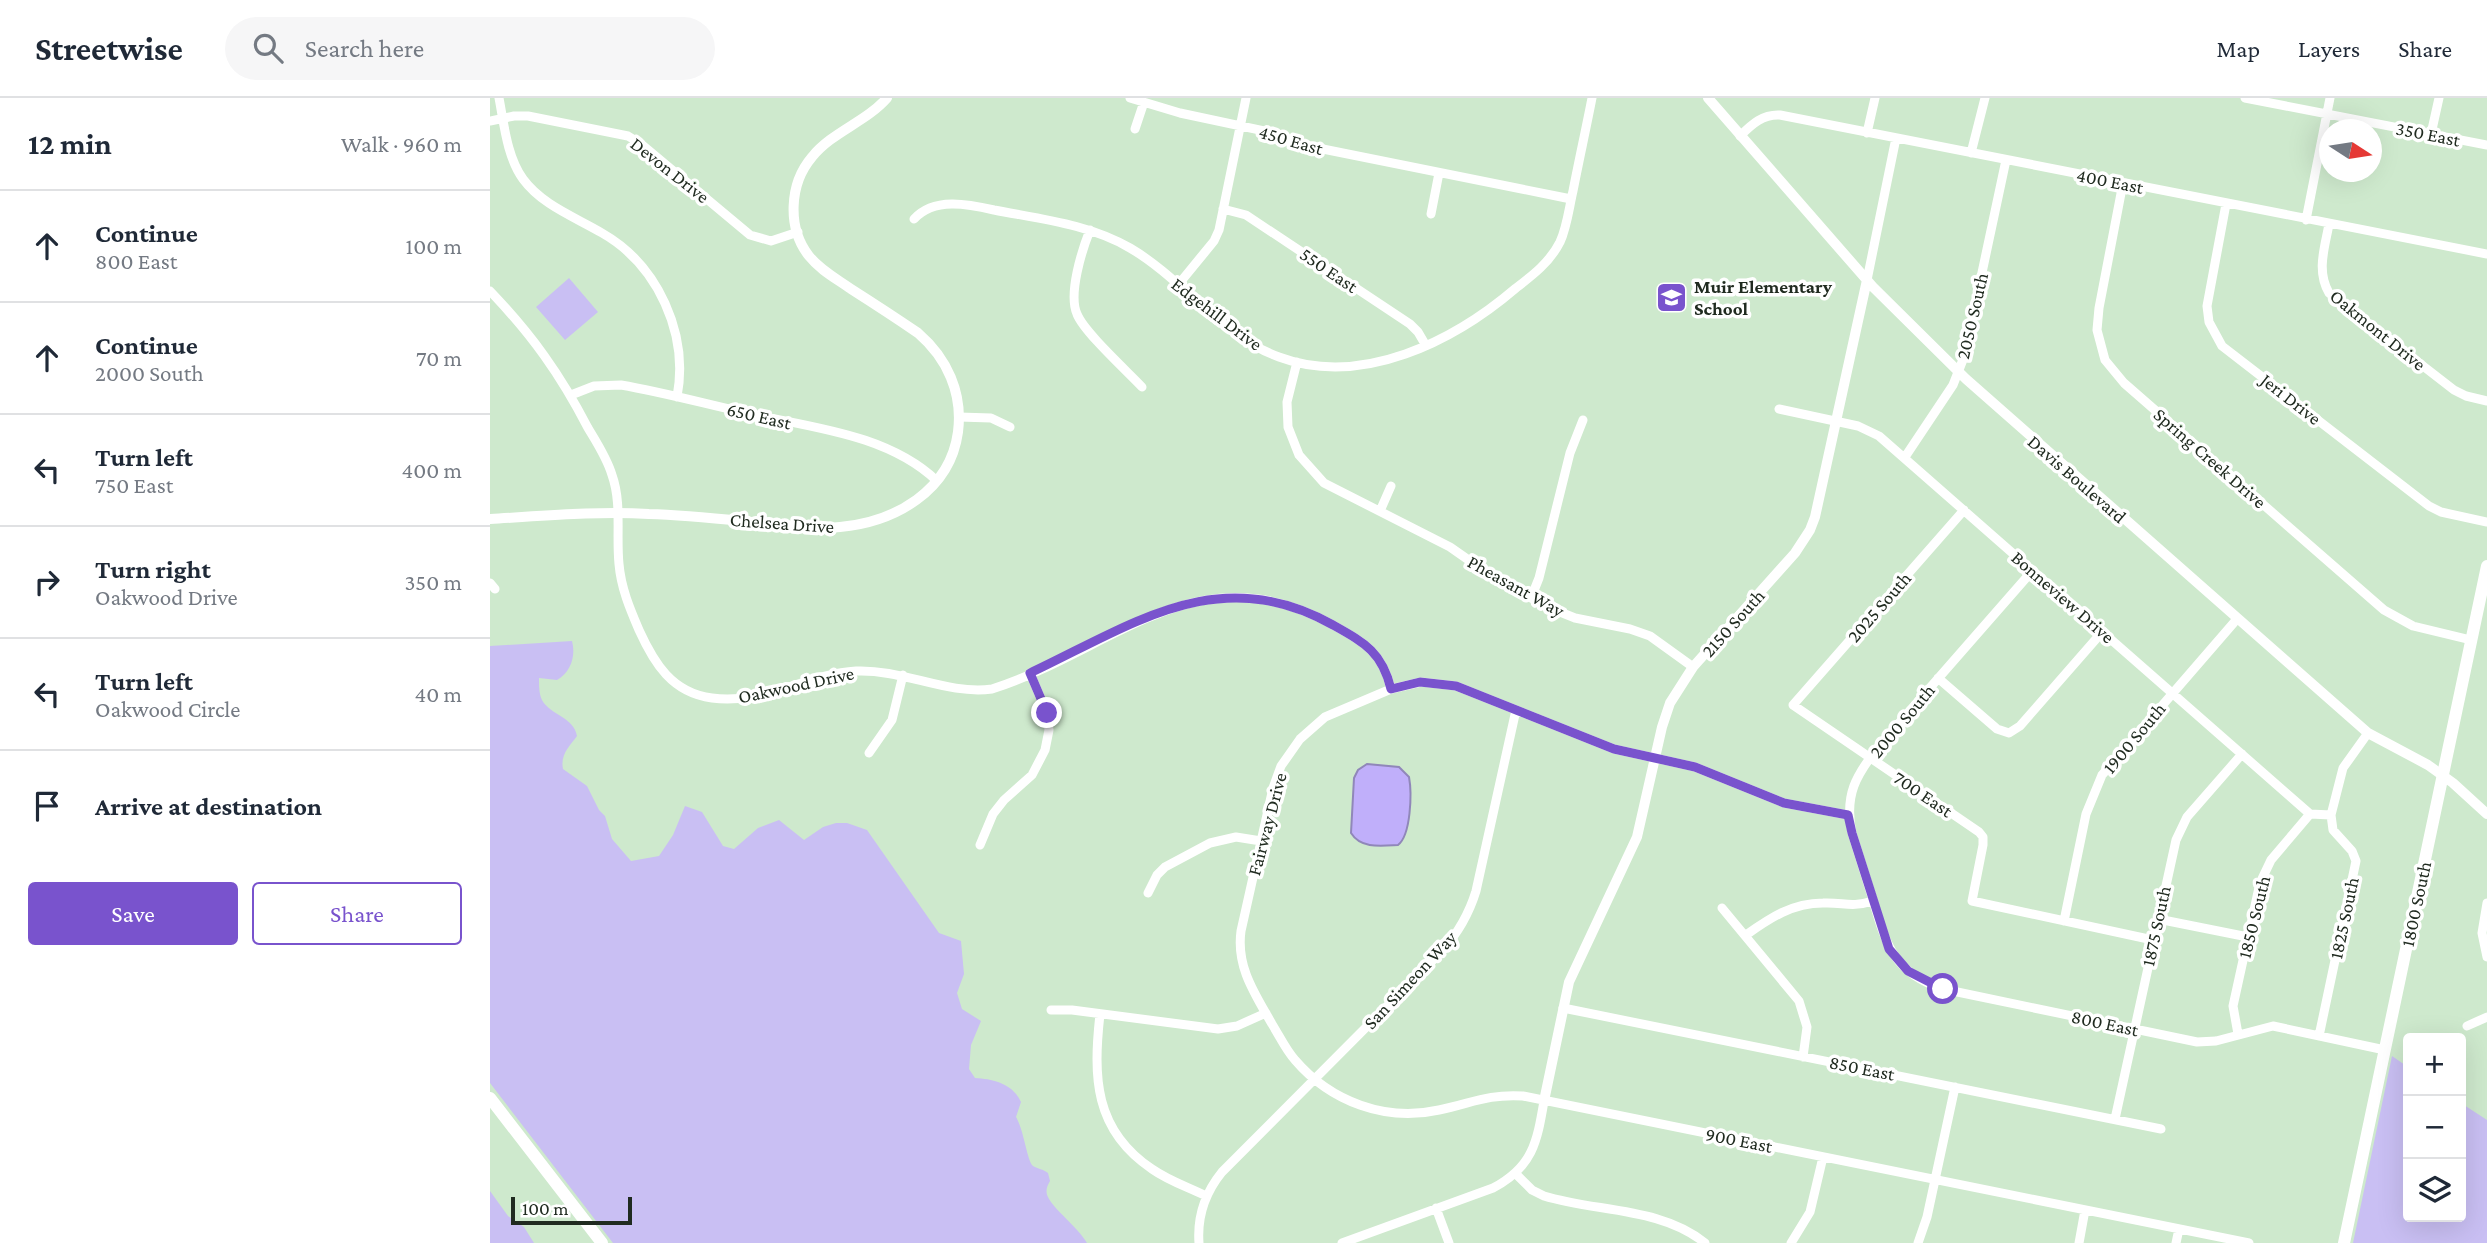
<!DOCTYPE html>
<meta charset="utf-8">
<style>
:root{--surface:#fff;--page:#f6f6f7;--text:#1f2937;--muted:#747a83;--line:#e0e1e3;--accent:#7953cd}
body{margin:0;font-family:"Crimson Pro",serif;background:var(--page);color:var(--text)}
.controls{position:absolute;right:21px;bottom:21px;display:grid;overflow:hidden;border-radius:7px;box-shadow:0 7px 28px #0002}
.controls button{width:63px;height:63px;display:grid;place-items:center;padding:0;border:0;border-bottom:2px solid var(--line);background:var(--surface);color:var(--text);font:35px sans-serif}
.compass{position:absolute;left:1829px;top:21px;width:63px;height:63px;border-radius:50%;background:var(--surface);box-shadow:0 7px 28px #0002;rotate:102deg}
.scale{position:absolute;left:21px;bottom:18px;width:121px;box-sizing:border-box;padding-left:7px;border:4px solid #202b20;border-top:0;font-size:19px;line-height:24px;white-space:nowrap;color:#202b20;-webkit-text-stroke:5px #fff;paint-order:stroke}
.stop{position:absolute;width:21px;height:21px;margin:-16px;border:5px solid #7953cd;border-radius:50%;background:#fff}
.stop.end{background:#7953cd;border-color:#fff;box-shadow:0 2px 7px #0008}
.list{margin:0;padding:0;list-style:none}
h2{display:flex;justify-content:space-between;align-items:center;height:91px;margin:0;padding:0 28px;font-size:30px}
h2 small{font-size:23px;font-weight:400;color:var(--muted)}
.list li{display:grid;grid-template-columns:46px 1fr auto;gap:21px;align-items:center;box-sizing:border-box;height:112px;padding:0 28px;border-top:2px solid var(--line)}
.list b{display:block;font-size:26px;white-space:nowrap}
.list p{margin:0;font-size:23px;white-space:nowrap;color:var(--muted)}
.list em{font-size:23px;font-style:normal;color:var(--muted)}
.actions{display:flex;gap:14px;padding:21px 28px}
.actions a{flex:1;padding:16px 0;border:2px solid var(--accent);border-radius:7px;text-align:center;font-size:24px;color:var(--accent)}
.actions .main{background:var(--accent);color:#fff}
.icon{flex:none;width:38px;height:38px;fill:none;stroke:currentColor;stroke-width:2;stroke-linecap:round;stroke-linejoin:round}
.map{position:relative;flex:none;width:1997px;height:1145px;overflow:hidden}
header{display:flex;align-items:center;gap:42px;box-sizing:border-box;height:98px;padding:0 35px;background:var(--surface);border-bottom:2px solid var(--line)}
header strong{font-size:33px}
nav{display:flex;gap:38px;margin-inline-start:auto;font-size:24px}
.search{width:490px;height:63px;background:var(--page);display:flex;align-items:center;gap:18px;box-sizing:border-box;padding:0 24px;border-radius:38px;color:var(--muted);font-size:26px}
main{display:flex}
aside{flex:1;background:var(--surface)}
.map>svg:first-child{display:block}
</style>
<header>
<strong>Streetwise</strong>
<div class="search"><svg class="icon" aria-label="search" viewBox="0 0 24 24"><circle cx="10" cy="10" r="6"/><path d="M15 15l6 6"/></svg>Search here</div>
<nav><a>Map</a><a>Layers</a><a>Share</a></nav>
</header>
<main>
<aside>
<h2>12 min<small>Walk · 960 m</small></h2>
<ul class="list">
<li><svg class="icon" aria-label="ahead" viewBox="0 0 24 24"><path d="M12 20V5M6 11l6-6 6 6"/></svg><div><b>Continue</b><p>800 East</p></div><em>100 m</em></li>
<li><svg class="icon" aria-label="ahead" viewBox="0 0 24 24"><path d="M12 20V5M6 11l6-6 6 6"/></svg><div><b>Continue</b><p>2000 South</p></div><em>70 m</em></li>
<li><svg class="icon" aria-label="left" viewBox="0 0 24 24"><path d="M17 20v-9H6M10 6l-5 5 5 5"/></svg><div><b>Turn left</b><p>750 East</p></div><em>400 m</em></li>
<li><svg class="icon" aria-label="right" viewBox="0 0 24 24"><path d="M7 20v-9h11M14 6l5 5-5 5"/></svg><div><b>Turn right</b><p>Oakwood Drive</p></div><em>350 m</em></li>
<li><svg class="icon" aria-label="left" viewBox="0 0 24 24"><path d="M17 20v-9H6M10 6l-5 5 5 5"/></svg><div><b>Turn left</b><p>Oakwood Circle</p></div><em>40 m</em></li>
<li><svg class="icon" aria-label="arrive" viewBox="0 0 24 24"><path d="M6 21V4h12l-3 4 3 4H6"/></svg><div><b>Arrive at destination</b></div></li>
</ul>
<div class="actions"><a class="main">Save</a><a>Share</a></div>
</aside>
<div class="map">
<svg width="1997" height="1145" viewBox="0 0 1997 1145">
<rect width="100%" height="100%" fill="#cee9cd"/>
<path fill="#c9bff3" d="M79,180l29,34 -33,28 -29,-33z
M82,543c4,15 -1,31 -15,39l-18,-2c0,7 0,16 3,22 8,15 32,17 35,36 -7,10 -17,18 -14,33l24,17 12,24 6,6 7,23 19,22 28,-5 14,-21 12,-29 17,6 21,34 11,3 24,-21 21,-8 25,20 19,-13 13,-4h11l20,7 72,103 22,8 3,33 -7,19 5,16 19,12 -10,24 -2,24 6,9c19,1 38,6 46,24l-5,15c8,13 11,44 17,49 5,3 10,3 15,7l2,8c-3,5 -5,10 -2,16 6,13 29,29 39,46h-474l-123,-160v-437z
M1902,958l16,11v150h53v-114l26,17v123h-134z
M0,1093l18,25 16,11 10,16h-44z"/>
<path fill="#c0affa" stroke="#9087b9" stroke-width="2" d="M877,666l32,3 10,10c3,16 2,58 -11,68 -17,1 -37,4 -47,-12l3,-55 4,-8z"/>
<g fill="none" stroke-linecap="round" stroke-linejoin="round">
<path stroke="#fff" stroke-width="9" d="M9,0c5,26 8,59 24,81 19,26 52,38 79,54 56,32 87,101 75,164
M640,0l50,15 94,20 29,12 268,54
M1755,0l242,47
M0,23l24,-5h14l100,20 13,8 109,91 21,6 27,-9
M645,31l9,-27
M1377,35l8,-35
M1941,36l8,-36
M1250,38c12,-12 23,-22 40,-21l707,139
M1481,55l14,-55
M1633,85l-24,125 -2,22 8,30 19,23 260,227 29,16 58,14
M1736,106l-19,102 2,16 13,24 207,160 12,6 46,10
M733,111l23,6 164,109 8,8 7,12
M941,116l8,-41
M424,121c20,-22 54,-15 80,-9 46,9 95,14 136,38 53,31 91,88 149,109 83,31 175,-16 237,-69 17,-13 34,-26 44,-46 7,-15 9,-34 13,-51 6,-31 13,-62 19,-93
M1816,122l24,-122
M1839,126c-4,23 -13,47 0,69l125,97 12,6 21,5
M600,132c-8,20 -22,64 -13,84 7,18 50,57 65,73
M1377,182l29,-142
M688,187l36,-44 5,-11 27,-132
M0,193c42,44 70,83 98,137 9,15 19,30 24,47 10,28 4,60 7,89 2,24 11,45 20,66 15,33 33,63 73,68 52,7 94,-24 144,-27 47,-2 90,24 136,18 122,-39 206,-140 341,-64 32,18 49,27 58,64
M807,264l-10,40 1,25 11,28 25,28 126,64 30,21 65,38 30,12 55,11 20,7 43,31
M81,297l23,-9 27,-1c41,7 81,18 121,27 65,15 145,21 195,69
M1289,311l79,17 21,10 431,378 21,1
M469,319l32,1 19,9
M1415,359l48,-72 11,-28 42,-197
M1474,412l-171,195 186,127 4,5v8l-11,56 181,39
M890,413l11,-25
M1543,472l-154,176c-23,29 -35,49 -27,87 7,22 14,45 21,67 13,45 21,73 70,89l254,53 19,-1 57,-15 112,24
M0,485l5,6
M1041,500l8,-20 31,-125 13,-33
M1448,580l59,51 12,4 11,-7 83,-95
M379,655l23,-33 11,-45
M1358,717l-64,-12 -89,-36 -81,-18 -158,-63 -35,-4 -30,7 -66,28 -25,22 -19,27 -8,22 -32,143c-5,36 14,63 31,93 8,13 14,26 23,36 36,42 91,62 144,50 34,-7 47,-16 84,-14l726,147
M490,747l13,-31 11,-14 28,-25 13,-25 4,-20 -2,-17 -17,-40
M658,795l9,-18 8,-8 45,-24 26,-6 25,4
M1997,805l-5,30 5,24
M1232,810l77,93 8,26 -4,30
M1668,821l90,18
M1574,823l22,-107 16,-39 135,-156
M1256,837c24,-17 46,-32 77,-32 21,-1 27,5 50,-2
M1073,910l598,121
M561,912h21l146,19 19,-3 29,-13
M610,916c-7,63 -6,116 52,155 17,12 36,18 54,27
M1977,928l20,-9
M1748,936l-5,-28 27,-123 11,-23 39,-46
M1829,938l37,-175 -4,-10 -19,-21 -2,-15 12,-47 25,-35
M1625,1021l61,-279 11,-23 55,-63
M1026,1076l16,16 12,6c52,16 117,11 161,47
M946,1110l13,35
M709,1145c-2,-27 6,-50 23,-71l220,-221c16,-18 27,-37 34,-60l40,-181
M852,1145l151,-55c40,-21 44,-46 51,-87
M1301,1145l19,-31 13,-55
M1428,1145l9,-26 28,-130
M1589,1145l6,-33
M1686,1145l3,-14"/>
<path stroke="#fff" stroke-width="10" d="M1218,0l165,189 93,92 402,354 60,32 25,18 34,31
M0,421c53,-3 106,-8 159,-5 41,1 81,6 122,10 23,2 46,5 69,3 55,-5 110,-36 118,-95 5,-39 -11,-74 -40,-99 -22,-15 -45,-30 -67,-44 -14,-10 -31,-19 -42,-33 -22,-28 -20,-72 3,-99 20,-25 54,-35 75,-59
M1054,1003l25,-119 68,-145 25,-110 8,-24 23,-36 102,-114 15,-23 5,-13 52,-237"/>
<path stroke="#fff" stroke-width="12" d="M0,1000l112,145
M1854,1145l143,-677"/>
</g>
<g fill="none" stroke-linecap="round" stroke-linejoin="round">
<path stroke="#7953cd" stroke-width="9" d="M557,615l-17,-40c104,-49 189,-112 303,-48 32,18 49,27 58,64l29,-7 36,4 158,63 81,18 89,36 64,12 4,18 37,116 19,22 35,18"/>
</g>
<defs>
<symbol id="school-square" viewBox="-11 -11 22 22"><rect x="-9" y="-9" width="18" height="18" rx="4" fill="#7953cd" stroke="#fff"/><path d="M0-5L7-2L0 1L-7-2ZM-4 1L0 2.5L4 1V4Q0 6-4 4Z" fill="#fff"/></symbol>
</defs>
<g fill-rule="evenodd">
<use href="#school-square" x="1164" y="182" width="35" height="35"/>
</g>
<g text-anchor="middle" dominant-baseline="central" stroke-width="7" stroke-linejoin="round" paint-order="stroke">
<g font-size="19" fill="#202b20" stroke="#fff">
<text transform="translate(1938 36) rotate(11)">350 East</text>
<text transform="translate(801 42) rotate(16)">450 East</text>
<text transform="translate(180 72) rotate(38)">Devon Drive</text>
<text transform="translate(1620 83) rotate(11)">400 East</text>
<text transform="translate(839 172) rotate(34)">550 East</text>
<text transform="translate(727 216) rotate(37)">Edgehill Drive</text>
<text transform="translate(1482 218) rotate(-77)">2050 South</text>
<text transform="translate(1888 232) rotate(39)">Oakmont Drive</text>
<text transform="translate(1801 301) rotate(38)">Jeri Drive</text>
<text transform="translate(269 318) rotate(13)">650 East</text>
<text transform="translate(1720 360) rotate(41)">Spring Creek Drive</text>
<text transform="translate(1587 381) rotate(41)">Davis Boulevard</text>
<text transform="translate(292 425) rotate(4)">Chelsea Drive</text>
<text transform="translate(1026 488) rotate(29)">Pheasant Way</text>
<text transform="translate(1573 499) rotate(41)">Bonneview Drive</text>
<text transform="translate(1389 509) rotate(-49)">2025 South</text>
<text transform="translate(1243 525) rotate(-48)">2150 South</text>
<text transform="translate(306 587) rotate(-12)">Oakwood Drive</text>
<text transform="translate(1412 623) rotate(-50)">2000 South</text>
<text transform="translate(1644 640) rotate(-50)">1900 South</text>
<text transform="translate(1433 696) rotate(34)">700 East</text>
<text transform="translate(777 726) rotate(-75)">Fairway Drive</text>
<text transform="translate(1926 806) rotate(-78)">1800 South</text>
<text transform="translate(1764 819) rotate(-76)">1850 South</text>
<text transform="translate(1854 820) rotate(-78)">1825 South</text>
<text transform="translate(1666 828) rotate(-78)">1875 South</text>
<text transform="translate(920 882) rotate(-47)">San Simeon Way</text>
<text transform="translate(1615 925) rotate(12)">800 East</text>
<text transform="translate(1372 970) rotate(11)">850 East</text>
<text transform="translate(1249 1042) rotate(11)">900 East</text>
</g>
<g font-size="19" font-weight="bold" fill="#202b20" stroke="#fff" text-anchor="start">
<text x="1204" y="188">Muir Elementary<tspan x="1204" dy="22">School</tspan></text>
</g>
</g>
</svg>
<div class="controls">
<button>+</button>
<button>−</button>
<button><svg class="icon" aria-label="layers" viewBox="0 0 24 24"><path d="M12 4l9 5-9 5-9-5zM3 14l9 5 9-5"/></svg></button>
</div>
<svg class="compass" viewBox="-18 -18 36 36"><path d="M0-13l5 13h-10z" fill="#e53935"/><path d="M0 13l5-13h-10z" fill="#747a83"/></svg>
<div class="scale">100 m</div>
<div class="stop" style="left:1453px;top:891px"></div>
<div class="stop end" style="left:557px;top:615px"></div>
</div>
</main>
